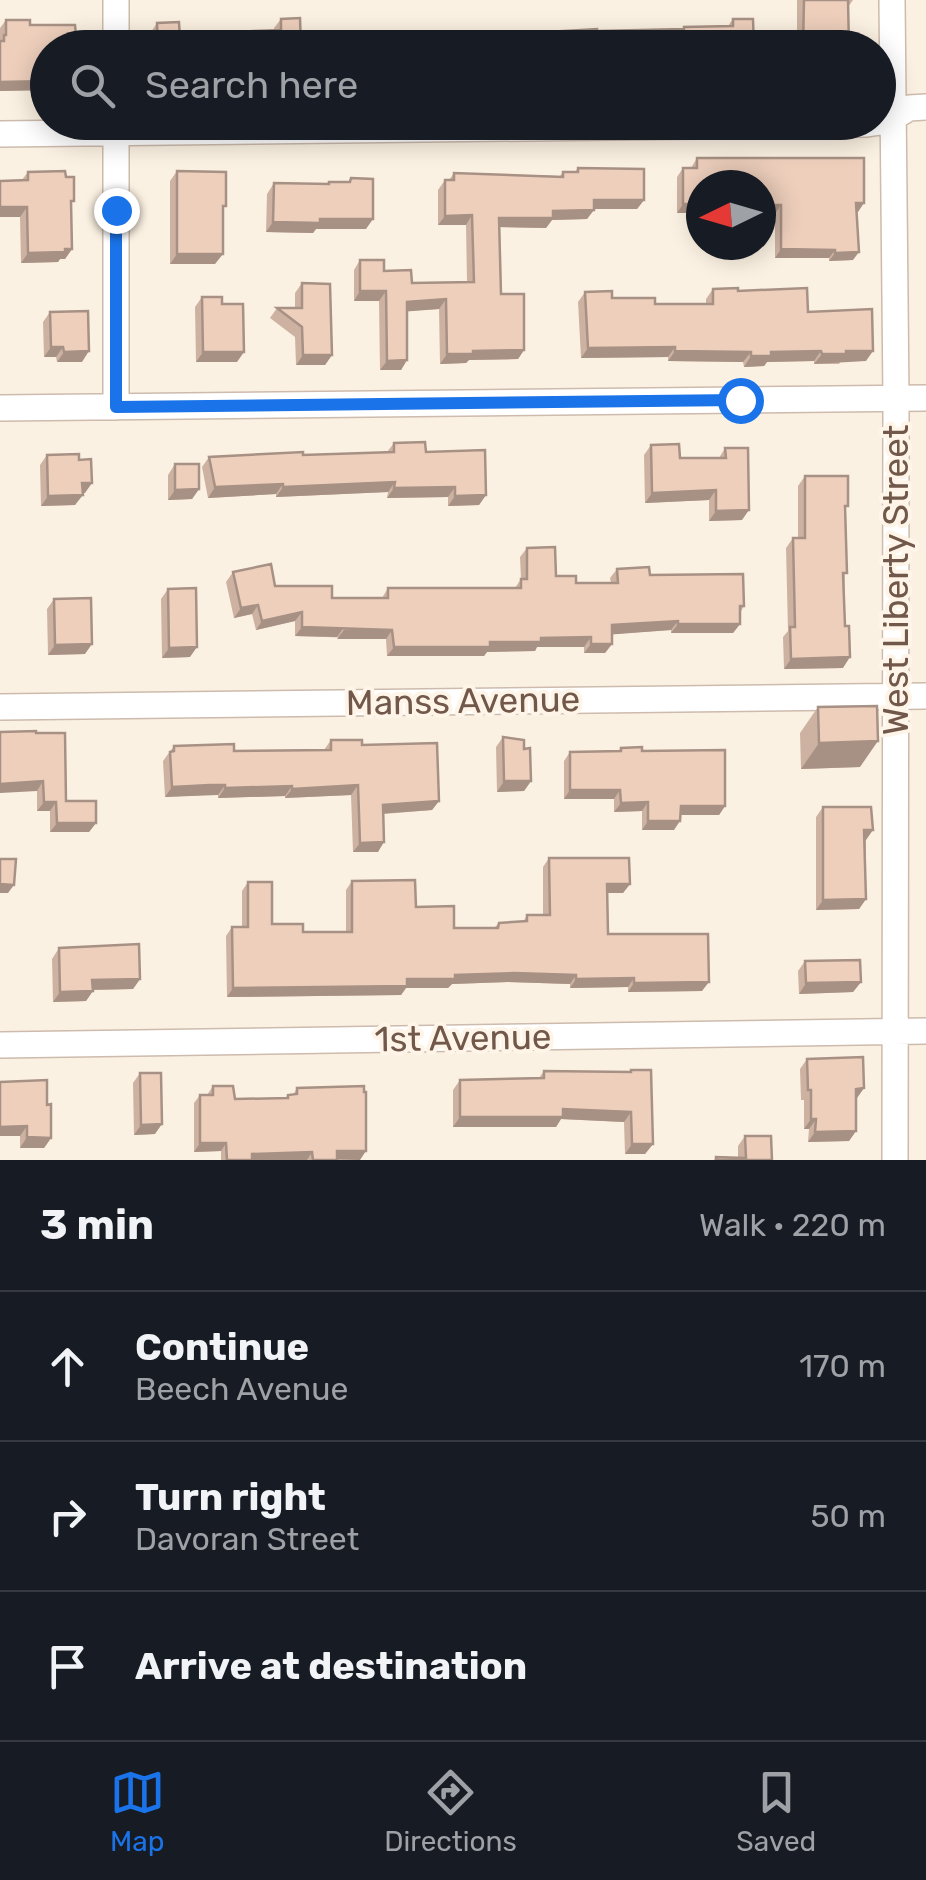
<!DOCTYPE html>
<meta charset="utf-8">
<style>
:root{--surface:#171b24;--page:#20242c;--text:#f1f3f6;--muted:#9ea1a6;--line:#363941;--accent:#1a73e8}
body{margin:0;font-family:Rubik,sans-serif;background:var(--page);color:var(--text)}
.compass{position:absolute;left:686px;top:170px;width:90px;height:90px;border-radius:50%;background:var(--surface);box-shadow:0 5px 25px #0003;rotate:265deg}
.stop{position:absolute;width:30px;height:30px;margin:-22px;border:8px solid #1a73e8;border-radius:50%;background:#fff}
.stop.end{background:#1a73e8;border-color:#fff;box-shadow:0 2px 10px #0008}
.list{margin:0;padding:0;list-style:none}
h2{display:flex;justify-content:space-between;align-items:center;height:130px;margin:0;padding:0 40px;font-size:42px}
h2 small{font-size:32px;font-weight:400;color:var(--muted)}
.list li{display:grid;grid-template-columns:65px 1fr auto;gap:30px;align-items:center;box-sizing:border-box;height:150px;padding:0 40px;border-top:2px solid var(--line)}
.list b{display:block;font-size:38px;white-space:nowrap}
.list p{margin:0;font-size:32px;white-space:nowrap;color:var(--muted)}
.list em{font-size:32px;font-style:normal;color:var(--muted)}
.icon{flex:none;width:55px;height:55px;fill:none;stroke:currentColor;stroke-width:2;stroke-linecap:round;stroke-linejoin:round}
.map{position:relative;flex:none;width:926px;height:1160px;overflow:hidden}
.search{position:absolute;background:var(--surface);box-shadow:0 5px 25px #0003;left:30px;right:30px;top:30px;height:110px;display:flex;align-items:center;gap:25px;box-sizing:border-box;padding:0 35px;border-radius:55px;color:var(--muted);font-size:38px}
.sheet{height:580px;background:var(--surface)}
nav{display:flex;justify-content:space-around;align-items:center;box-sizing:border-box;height:140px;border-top:2px solid var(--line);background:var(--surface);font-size:28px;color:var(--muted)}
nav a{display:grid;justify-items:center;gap:5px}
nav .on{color:var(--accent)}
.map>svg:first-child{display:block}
</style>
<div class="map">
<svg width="926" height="1160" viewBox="0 0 926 1160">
<rect width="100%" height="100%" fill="#fbf1e2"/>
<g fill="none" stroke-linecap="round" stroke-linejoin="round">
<defs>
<path id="street" d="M892,0l4,398 -1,762
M116,48v-48
M116,122v285
M0,134l867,-10 14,-2 13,-5 15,-9 17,-1
M0,408l926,-10
M0,707l926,-11
M0,1045l926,-14"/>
</defs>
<use href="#street" stroke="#cdbbad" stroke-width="28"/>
<use href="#street" stroke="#fff" stroke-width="25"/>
</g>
<path fill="#cdb2a2" d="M797,0h56l-5,7 1,41h-52z
M281,19l20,29h-150v-16l6,-9 23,16h67l6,-8 21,-1v-2z
M733,19l21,29h-230l-1,-5 7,-10 153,-4 1,-2 44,-1z
M6,20l24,5 18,65 -48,1v-63z
M697,158l161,54h-2l-3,48 -24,1v-3h-54v-44h-14v-29l-84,28v-36l6,-9h8z
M578,168l66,32 -7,9h-43l-7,10 -35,1 -6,8 -46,-1 1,67 23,56 -6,9 -49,1 -3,3 -26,1 -1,-55 -32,2v49l-6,10h-21l-1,-69h-25v-31l6,-10 52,23 55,-1 -1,-57h-28v-35l7,-10h4l5,-7 106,3 3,-4h12z
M177,171l46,39 -8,54h-45v-83z
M28,172l43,33 1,44 -7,10h-5l-2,3 -37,1 -1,-46 1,-36z
M351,178l15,51h-50l-3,4 -47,-1 1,-38 7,-11 53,1 2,-2h19z
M302,283l30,72 -7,10h-29l-1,-28 -25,-19 7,-10h18v-15z
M713,289l25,2 70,21 58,49h-25l-2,3h-25v-3l-47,1 -3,4 -20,1 -1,-5 -75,-1v-4l-87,1 -3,-56 7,-10 27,6 43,6h51v-5z
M202,297l20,7 15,58h-41l-1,-55z
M50,312l32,50h-25l-1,-5h-12l-1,-35z
M394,443l32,9 60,43 -7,10 -31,1v-9l-61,1 1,-6 -112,5v-3l-68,4 -6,-31 7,-10 178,-5z
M651,445l29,13h39l6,-10 17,72 -33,1v-21l-64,3 -1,-48z
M47,455l38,38h-3l-7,12 -34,1 -1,-41z
M175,464l24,25 -7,10 -24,1v-25z
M805,476l41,33 -3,159 -59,1 -1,-32 5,-6 -2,-83 7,-10h5v-52z
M527,548l29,28 20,7h35l-1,-5 7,-9 33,6 94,31 -4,7v11l-7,9h-62v-3l-59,4v10l-7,9h-21v-6h-47l-2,4 -48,1 -3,4h-97l-1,-17 -91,-3v-15l-39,9 -4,-16 -18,4 -8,-36 7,-10 42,14 57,12h50l6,-10h127l6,-9 -1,-22z
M168,589l22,68 -28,1 -1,-59z
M54,599l31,55 -37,1 -1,-46z
M818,707l42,60 -59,2 -1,-36z
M0,732l66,69 30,22 -7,9h-39v-21h-13v-20z
M503,737l21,12 7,32 -7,10 -27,1 -1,-45z
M331,740l31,5 77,56 -7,9 -48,4 -6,38h-25l-2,-57 -66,3v-2l-67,2v-3h-15l-38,2 -2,-36 11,-15 60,5 90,-1z
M621,748l21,3 83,55 -6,9h-39l-6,15h-32v-19l-28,1v-13h-50v-38l6,-9 48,-1z
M823,807l43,33v59l-7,10 -43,1v-93z
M549,858l81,26 -7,9h-16l1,41 94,57 -74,1v-5l-58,1v-4l-62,-2 -56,2 -4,4h-42l-5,7 -174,2 -1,-61 6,-9h10v-36l6,-9 24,42 31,8h43v-42l6,-9 64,26 38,21h40l5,-5 24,-1 4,-7h16v-48z
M59,948l81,31 -7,10 -40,1 -7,11 -33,1 -1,-43z
M805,961l56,21 -8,10 -54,2 -1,-23z
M807,1059l57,29 -8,11v32l-7,10 -41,1 1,-13h-5v-29h-3l-1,-31z
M631,1070l22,74 -8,10h-20l-1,-32 -63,-3 -5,8h-103v-37l7,-10 79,-2 5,-7 86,1z
M140,1073l15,61 -21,1 -1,-52z
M0,1082l47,23 4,33 -7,10h-24v-12h-20z
M213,1086l22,13 50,-1 3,-3h5l4,-7 63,72h-139v-9l-27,1v-49l6,-8h7z
M745,1136l27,24h-58l2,-3 22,1v-12z"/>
<path fill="#a79184" d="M48,81v9l-48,1v-9z
M594,200h50l-7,9h-50z
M856,203h8l-6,9h-8z
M683,204h18v9h-24z
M761,205h20l-6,9h-14z
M0,207h27l-7,10h-20z
M594,210l-7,9 -35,1 -6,8 -53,-1 6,-9 54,-7z
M472,215l-6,10h-28l7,-9z
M320,219h53l-7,10h-50l-3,4 -47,-1 7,-10z
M65,249h7l-7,10h-5l-2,3 -37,1 7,-10z
M781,249l54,1 -6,8h-54z
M859,252l-6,8 -24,1 6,-8z
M177,254h46l-8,10h-45z
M360,291h26l-7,10h-25z
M446,299l-7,10 -39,3 7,-10z
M51,347h12l-7,10h-12z
M675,347l-7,10 -87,1 7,-10z
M524,350l-6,9 -49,1 -3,3 -26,1 7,-10 26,-3z
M89,351l-7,11h-25l7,-10z
M675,351l76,1 -8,10 -75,-1z
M821,351l-7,10 -47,1 -3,4 -20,1 7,-11 20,-4z
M846,351h27l-7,10 -52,3 8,-10z
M203,352h41l-7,10h-41z
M303,355h29l-7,10h-29z
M407,360l-6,10h-21l7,-9z
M395,482l-7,10 -112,5 7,-10z
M82,483h10l-7,10h-10z
M283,484l-7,10 -68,4 7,-11z
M455,487l-7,10 -61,1 7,-10z
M199,489l-7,10 -24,1 7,-10z
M716,490l-7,10 -64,3 7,-10z
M83,495l-8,10 -34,1 7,-10z
M486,495l-7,10 -31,1 7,-10z
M749,510l-7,10 -33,1 7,-10z
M258,605l-6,9 -18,4 7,-10z
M302,612l-7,9 -39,9 6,-9z
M678,621l-7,9 -66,5 7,-10z
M678,624h62l-7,9h-62z
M302,627h42l-7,10 -42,-1z
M344,630h48l-6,9h-49z
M591,637l-7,10h-47l-2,4 -48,1 -3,4h-97l7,-9 147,-9z
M92,644l-7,10 -37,1 7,-10z
M591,644h21l-7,9h-21z
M197,647l-7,10 -28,1 7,-10z
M850,657l-7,11 -59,1 7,-10z
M878,741l-18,26 -59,2 18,-26z
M43,781l-6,10 -37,2v-9z
M504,781h27l-7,10 -27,1z
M210,785h15l-7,10 -53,2 7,-10z
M358,785l-7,10 -66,3 7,-9z
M292,786l-7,10 -67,2 7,-10z
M570,790h50l-6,9h-50z
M439,801l-7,9 -55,4 6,-9z
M44,802h12l-6,9h-13z
M648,802l-6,9 -28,1 7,-9z
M681,806h44l-6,9h-45z
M648,821h32l-6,9h-32z
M57,823h39l-7,9h-39z
M864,830h9l-7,10h-9z
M384,842l-6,10h-25l7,-9z
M0,884l14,1 -6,8h-8z
M607,884h23l-7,9h-22z
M866,899l-7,10 -43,1 7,-10z
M514,973l62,2 -6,9 -62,-2 -56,2 -4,4h-42l-5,7 -174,2 6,-9 174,-9 48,-4z
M634,978l-6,9 -58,1 6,-9z
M140,979l-7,10 -48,1 7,-10z
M709,982l-7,9 -74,1 6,-9z
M861,982l-8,10 -54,2 7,-11z
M93,991l-7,10 -33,1 7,-10z
M864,1088l-7,10 -9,1 8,-10z
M563,1109l68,3 -7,10 -63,-3 -5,8h-103l7,-10z
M811,1119h5l-7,10h-5z
M162,1124l-7,10 -21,1 7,-10z
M27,1126l-7,10h-20v-9z
M856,1131l-7,10 -41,1 7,-10z
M27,1137l24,1 -7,10h-24z
M200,1143h26l-5,8 -27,1z
M632,1144h21l-8,10h-20z
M337,1151h29l-6,9 -29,-1z
M312,1152l-5,8h-59l4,-6z"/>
<path fill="#eecfbc" stroke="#a79184" stroke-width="2.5" d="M804,0h44l1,48h-46z
M300,18l1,30h-143l-1,-25 22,-1 1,17h73v-8l28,-1v-11z
M733,19h20l1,29h-223l-1,-15 67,-4v2l87,-2v-2l49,-1z
M6,20h24v5h45l1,11h14v12h-42v33l-48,1v-41h4v-6h2z
M451,39v9h-92v-7z
M697,158h167v45h-8l3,49 -24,1v-3l-54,-1v-44h-20v-20h-60v19h-18v-36h14z
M578,168l66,1v31h-50v10l-41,1v7h-54l2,76h23v56l-51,1v3h-26l-1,-55 -39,3v58l-20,1 -1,-70h-26v-31h24v11l27,-1 1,13 62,-1 -2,-67 -27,1v-36h9v-7l109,4v-5h15z
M65,171l1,6h8v24h-3l1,48h-7v3l-37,1 -1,-46h-27v-26l28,-1v-8z
M177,171l49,1v34h-3v48h-46z
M351,178l22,1v40h-53v4l-47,-1 1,-39 55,1v-2h21z
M302,283l28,1 2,71h-29l-1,-28 -25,-19h25z
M738,288v3l69,-3 1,24 64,-3 1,42h-27v3h-24l-1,-3 -50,1v4h-20v-4l-76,-1v-4l-87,1 -3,-56 27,-1v7h43v6h58v-15z
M202,297h20v7h21l1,48h-41z
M88,311l1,40 -25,1 -1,-5h-12l-1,-35z
M425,442l1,10 59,-2 1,45 -31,1v-9l-61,1 1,-6 -112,5v-3l-68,3 -6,-30 94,-5v3l91,-3v-9z
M679,444l1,14h46l-1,-10h23l1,62 -33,1v-21l-64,3 -1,-48z
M79,454v6l12,-1 1,24h-10l1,12 -35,1 -1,-41z
M175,464h24v25l-24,1z
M805,476h43v30h-3l2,67h-4l2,53h4l1,31 -59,2 -1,-32h5l-2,-89h12z
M555,547l1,29h20v7h42l-1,-14 32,-2 1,8 93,-1 1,32h-4v18h-62v-3l-66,4v19h-21v-7l-50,1v4h-51v5h-96l-2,-17 -90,-3v-15l-40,9 -4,-16 -17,3 -8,-36 38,-8 4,22h57v12h56v-10h133v-9h6v-31z
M196,588l1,59 -28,1 -1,-59z
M91,598l1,46 -37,1 -1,-46z
M877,706l1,35 -59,2 -1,-36z
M36,731v2h29l1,68h30v22h-39l-1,-21h-12l-1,-21 -43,3v-52z
M503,737l21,3v9l6,-1 1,33h-27z
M331,740h31v5l75,-2 2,58 -56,4 1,37 -24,1 -2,-58 -66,4v-3l-67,2v-3h-15l-38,2 -2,-35 4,-1v-5l60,-2v7l97,-1z
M642,747v4l83,-1v56h-44l-1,15h-32v-19l-27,1 -1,-13h-50v-38l51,-1v-3z
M823,807h48l2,23h-9l2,69 -43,1z
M549,858h80l1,26h-23l1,50h100l1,48 -75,1v-5l-58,1v-4l-62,-2 -59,2v4h-48v7l-174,2 -1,-61h16v-45h24v42h31v8h49v-51l63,-1 1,27 38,-1v22h44l1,-5 28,-2v-6h23z
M0,859h16l-2,26 -14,-1z
M139,944l1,35 -48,1 1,11 -33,1 -1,-44z
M860,960l1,22 -55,1 -1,-22z
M863,1057l1,31 -8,1v42l-41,1 1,-13h-5v-29h-3l-1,-31z
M631,1070h20l2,74h-21l-1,-32 -68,-3v8h-103v-37l84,-2v-7l87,1z
M140,1073h21l1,51 -21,1z
M47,1080v25l4,-1v34l-24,-1v-11l-27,1v-45z
M213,1086h20l2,13 53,-1v-3l9,-1v-6l67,-2v6h2v59h-29v9h-24l-1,-8 -60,2v6h-25l-1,-17h-26v-48h13z
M745,1136h26l1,24h-56v-3l30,1z"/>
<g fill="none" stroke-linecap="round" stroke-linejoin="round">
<path stroke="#1a73e8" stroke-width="12" d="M116,210v197l624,-7"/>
</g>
<g text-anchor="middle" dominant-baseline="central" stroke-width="8" stroke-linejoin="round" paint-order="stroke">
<g font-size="35" fill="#71584a" stroke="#fef5e8">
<text transform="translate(896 580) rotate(-90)">West Liberty Street</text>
<text transform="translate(463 701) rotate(-1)">Manss Avenue</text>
<text transform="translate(463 1038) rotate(-1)">1st Avenue</text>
</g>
</g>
</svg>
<svg class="compass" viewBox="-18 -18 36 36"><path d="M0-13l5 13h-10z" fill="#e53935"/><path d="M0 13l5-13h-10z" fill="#9ea1a6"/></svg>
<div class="stop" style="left:740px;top:400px"></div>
<div class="stop end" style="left:116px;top:210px"></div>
<div class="search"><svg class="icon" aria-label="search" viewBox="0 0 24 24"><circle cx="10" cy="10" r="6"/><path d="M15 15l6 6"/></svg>Search here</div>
</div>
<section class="sheet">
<h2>3 min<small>Walk · 220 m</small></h2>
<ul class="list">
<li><svg class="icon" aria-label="ahead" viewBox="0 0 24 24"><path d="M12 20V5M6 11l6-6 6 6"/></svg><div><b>Continue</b><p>Beech Avenue</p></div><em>170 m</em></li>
<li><svg class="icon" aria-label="right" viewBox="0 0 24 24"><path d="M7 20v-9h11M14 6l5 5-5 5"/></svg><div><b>Turn right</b><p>Davoran Street</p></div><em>50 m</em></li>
<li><svg class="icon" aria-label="arrive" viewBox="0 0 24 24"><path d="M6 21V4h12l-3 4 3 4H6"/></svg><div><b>Arrive at destination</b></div></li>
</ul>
</section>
<nav>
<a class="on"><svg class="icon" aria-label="map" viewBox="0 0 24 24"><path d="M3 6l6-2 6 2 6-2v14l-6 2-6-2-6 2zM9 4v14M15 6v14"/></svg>Map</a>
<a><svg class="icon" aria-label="directions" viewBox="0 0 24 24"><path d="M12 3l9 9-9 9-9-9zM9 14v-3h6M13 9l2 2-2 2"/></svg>Directions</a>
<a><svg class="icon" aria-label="saved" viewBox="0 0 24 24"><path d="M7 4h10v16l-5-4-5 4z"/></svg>Saved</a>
</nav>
